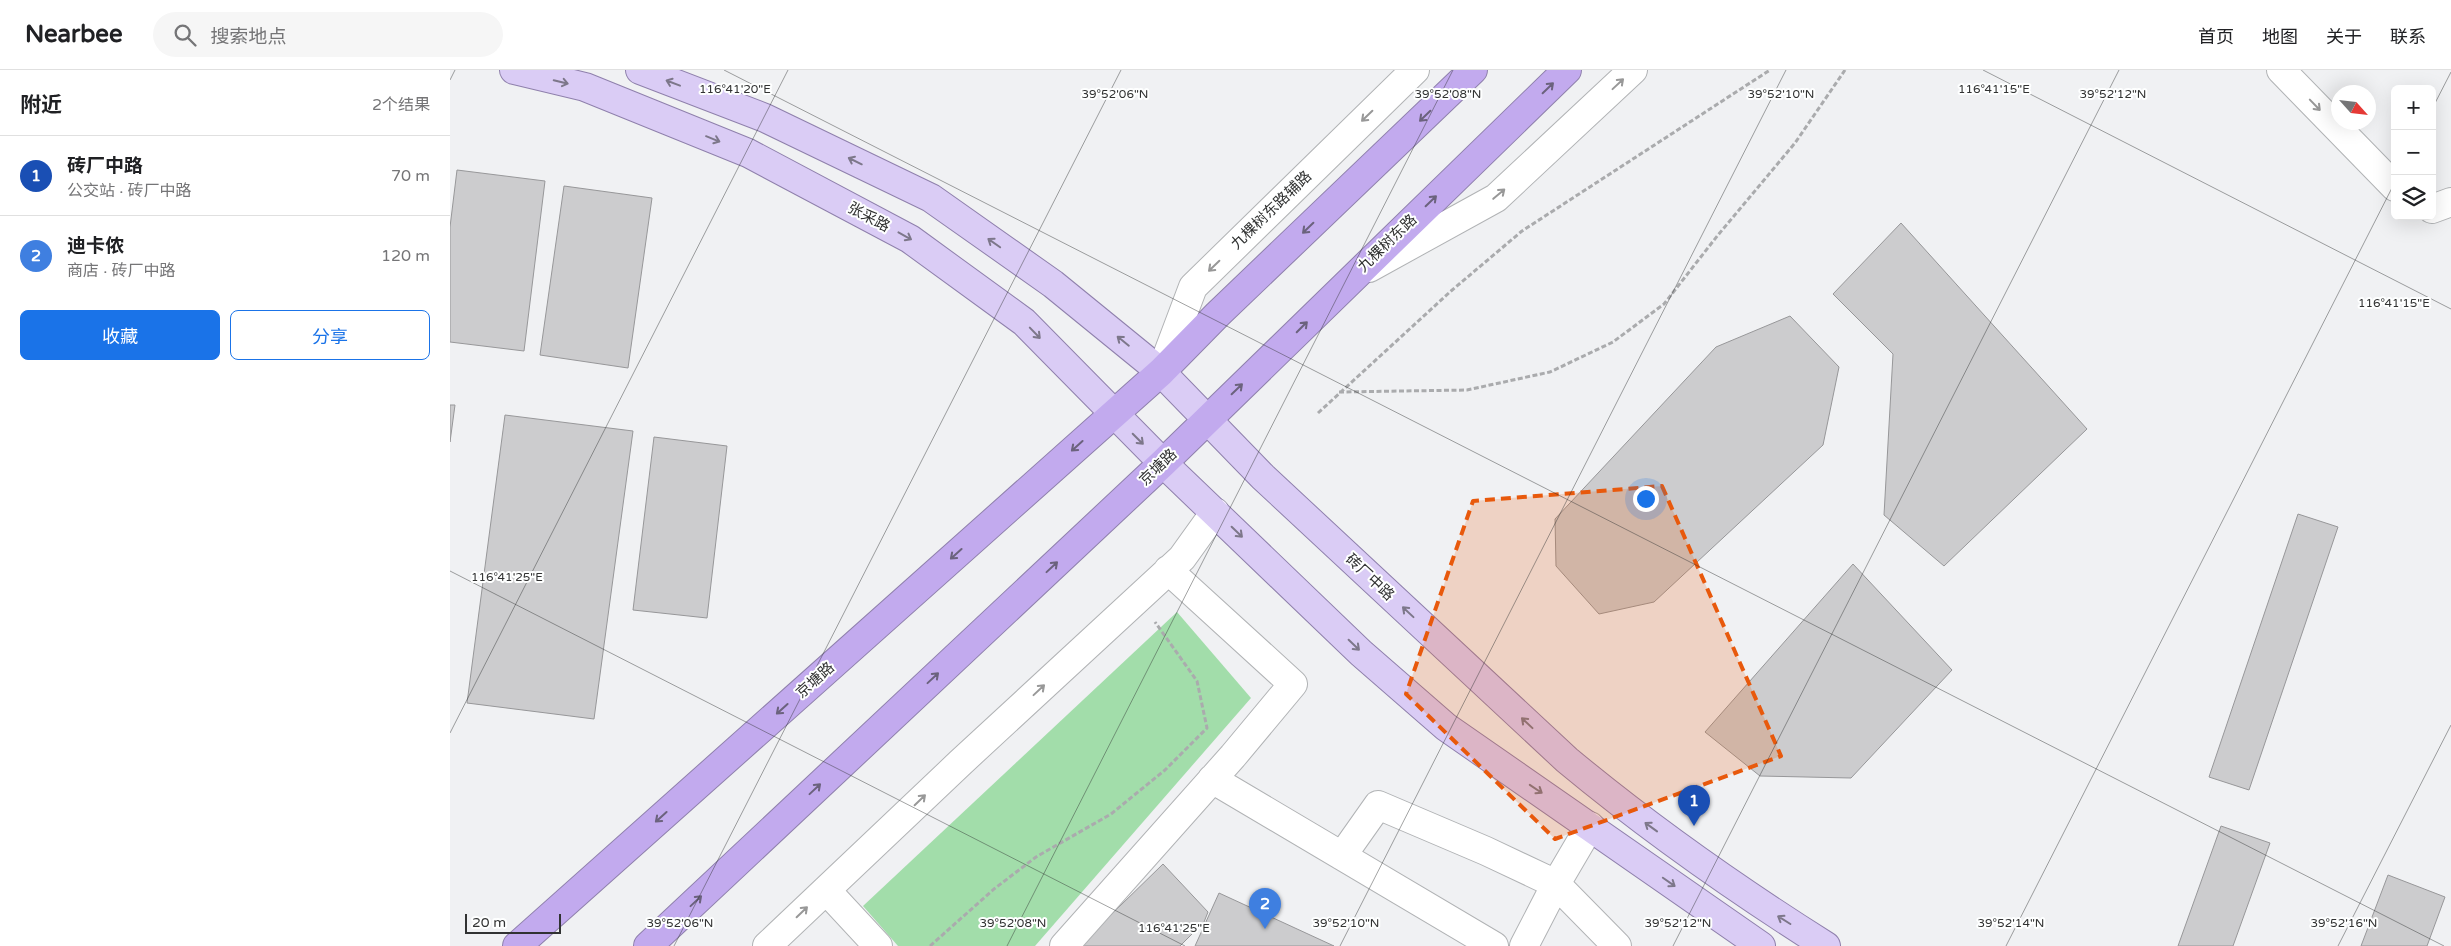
<!DOCTYPE html>
<html lang="zh">
<meta charset="utf-8">
<style>
:root{--surface:#fff;--page:#f6f6f6;--text:#202124;--muted:#757577;--line:#e0e0e0;--accent:#1a73e8}
body{margin:0;font-family:"Varela Round","Noto Sans SC",sans-serif;background:var(--page);color:var(--text)}
.controls{position:absolute;right:15px;top:15px;display:grid;overflow:hidden;border-radius:8px;box-shadow:0 5px 20px #0002}
.controls button{width:45px;height:45px;display:grid;place-items:center;padding:0;border:0;border-bottom:1px solid var(--line);background:var(--surface);color:var(--text);font:25px sans-serif}
.compass{position:absolute;left:1881px;top:15px;width:45px;height:45px;border-radius:50%;background:var(--surface);box-shadow:0 5px 20px #0002;rotate:117deg}
.scale{position:absolute;left:15px;bottom:12px;width:96px;box-sizing:border-box;padding-left:5px;border:2px solid #313232;border-top:0;font-size:14px;line-height:18px;white-space:nowrap;color:#313232;-webkit-text-stroke:4px #feffff;paint-order:stroke}
.you{position:absolute;left:1195px;top:428px;width:18px;height:18px;margin:-12px;border:4px solid #fff;border-radius:50%;background:#1a73e8;box-shadow:0 0 0 8px #1a73e833}
.badge{display:grid;place-items:center;width:32px;height:32px;border-radius:50%;background:var(--accent);color:#fff;font-size:16px;font-weight:700}
.pin{position:absolute;translate:-50% -41px;filter:drop-shadow(0 1px 2px #0008)}
.pin::after{content:'';position:absolute;top:26px;width:18px;height:15px;background:inherit;clip-path:polygon(0 0,100% 0,50% 100%)}
.list{margin:0;padding:0;list-style:none}
h2{display:flex;justify-content:space-between;align-items:center;height:65px;margin:0;padding:0 20px;font-size:21px}
h2 small{font-size:16px;font-weight:400;color:var(--muted)}
.list li{display:grid;grid-template-columns:32px 1fr auto;gap:15px;align-items:center;box-sizing:border-box;height:80px;padding:0 20px;border-top:1px solid var(--line)}
.list b{display:block;font-size:19px;white-space:nowrap}
.list p{margin:0;font-size:16px;white-space:nowrap;color:var(--muted)}
.list em{font-size:16px;font-style:normal;color:var(--muted)}
.actions{display:flex;gap:10px;padding:15px 20px}
.actions a{flex:1;padding:11px 0;border:1px solid var(--accent);border-radius:8px;text-align:center;font-size:18px;color:var(--accent)}
.actions .main{background:var(--accent);color:#fff}
.icon{flex:none;width:28px;height:28px;fill:none;stroke:currentColor;stroke-width:2;stroke-linecap:round;stroke-linejoin:round}
.map{position:relative;flex:none;width:2001px;height:876px;overflow:hidden}
header{display:flex;align-items:center;gap:30px;box-sizing:border-box;height:70px;padding:0 25px;background:var(--surface);border-bottom:1px solid var(--line)}
header strong{font-size:24px}
nav{display:flex;gap:28px;margin-inline-start:auto;font-size:18px}
.search{width:350px;height:45px;background:var(--page);display:flex;align-items:center;gap:12px;box-sizing:border-box;padding:0 18px;border-radius:28px;color:var(--muted);font-size:19px}
main{display:flex}
aside{flex:1;background:var(--surface)}
.map>svg:first-child{display:block}
</style>
<header>
<strong>Nearbee</strong>
<div class="search"><svg class="icon" aria-label="search" viewBox="0 0 24 24"><circle cx="10" cy="10" r="6"/><path d="M15 15l6 6"/></svg>搜索地点</div>
<nav><a>首页</a><a>地图</a><a>关于</a><a>联系</a></nav>
</header>
<main>
<aside>
<h2>附近<small>2个结果</small></h2>
<ul class="list">
<li><span class="badge" style="background:#1a4fb4">1</span><div><b>砖厂中路</b><p>公交站 · 砖厂中路</p></div><em>70 m</em></li>
<li><span class="badge" style="background:#3f7fe0">2</span><div><b>迪卡侬</b><p>商店 · 砖厂中路</p></div><em>120 m</em></li>
</ul>
<div class="actions"><a class="main">收藏</a><a>分享</a></div>
</aside>
<div class="map">
<svg width="2001" height="876" viewBox="0 0 2001 876">
<rect width="100%" height="100%" fill="#f0f1f3"/>
<path fill="#a2ddaa" d="M727,542l74,86 -216,248h-137l-35,-40z"/>
<path fill="#ccccce" stroke="#979799" d="M7,100l88,11 -21,170 -74,-9v-115z
M114,116l88,12 -24,170 -88,-13z
M1451,153l186,206 -143,137 -60,-51 9,-161 -60,-60z
M1340,246l49,51 -16,78 -169,157 -55,12 -43,-48 -1,-47 161,-172z
M0,335h5l-5,37z
M55,345l128,16 -39,288 -127,-16z
M204,367l73,9 -20,172 -74,-8z
M1848,444l40,13 -89,263 -40,-13z
M1403,494l99,106 -101,108 -91,-2 -55,-44z
M1771,756l49,17 -37,103h-55z
M713,794l45,48 -4,10 -24,24h-101z
M1938,805l57,22 -18,49h-66z
M769,823l115,53h-139z"/>
<g fill="none" stroke-linecap="round" stroke-linejoin="round">
<defs>
<path id="minor" d="M1831,0l114,117
M1982,139l19,-7
M919,198l127,-70 137,-128
M711,302l32,-85 222,-217
M762,709l282,167
M892,786l36,-51 108,46 70,33 61,62
M376,820l52,56
M317,876l193,-183 222,-205 33,-46
M614,876l169,-190 60,-72 -125,-114
M1074,876l32,-62 34,-58"/>
<path id="major" d="M64,0l71,17 163,66 162,86 114,83 139,141 198,190 85,74 315,219
M190,0l125,48 166,80 122,86 108,88 102,105 304,283c83,69 167,128 259,186"/>
<path id="highway" d="M67,876l644,-574 57,-58 255,-244
M198,876l515,-483 404,-393"/>
</defs>
<use href="#minor" stroke="#b1b3b5" stroke-width="30"/>
<use href="#major" stroke="#8f80ac" stroke-width="30"/>
<use href="#highway" stroke="#8f80ac" stroke-width="30"/>
<path stroke="#aaabad" stroke-width="3" stroke-dasharray="5 2.5" stroke-linecap="butt" d="M889,322l128,-2 83,-18 63,-30 51,-38 54,-69 77,-92 50,-73
M868,343l133,-122 71,-60 248,-161
M480,876l64,-57 42,-32 75,-43 54,-44 42,-42 -10,-47 -42,-59"/>
<use href="#minor" stroke="#fff" stroke-width="28"/>
<use href="#major" stroke="#daccf5" stroke-width="28"/>
<use href="#highway" stroke="#c2aaee" stroke-width="28"/>
</g>
<defs><path id="oneway-shaft" d="M-6 0H5M1.5-3L5.5 0L1.5 3" fill="none" stroke-width="1.6" stroke-linecap="round" stroke-linejoin="round" transform="scale(1.25)"/></defs>
<g stroke="#7d778a">
<use href="#oneway-shaft" transform="translate(111 12) rotate(14)"/>
<use href="#oneway-shaft" transform="translate(223 13) rotate(-159)"/>
<use href="#oneway-shaft" transform="translate(263 69) rotate(22)"/>
<use href="#oneway-shaft" transform="translate(405 91) rotate(-154)"/>
<use href="#oneway-shaft" transform="translate(455 166) rotate(29)"/>
<use href="#oneway-shaft" transform="translate(544 173) rotate(-145)"/>
<use href="#oneway-shaft" transform="translate(585 263) rotate(46)"/>
<use href="#oneway-shaft" transform="translate(673 271) rotate(-141)"/>
<use href="#oneway-shaft" transform="translate(688 369) rotate(45)"/>
<use href="#oneway-shaft" transform="translate(787 462) rotate(44)"/>
<use href="#oneway-shaft" transform="translate(958 542) rotate(-137)"/>
<use href="#oneway-shaft" transform="translate(904 575) rotate(44)"/>
<use href="#oneway-shaft" transform="translate(1077 653) rotate(-137)"/>
<use href="#oneway-shaft" transform="translate(1086 719) rotate(34)"/>
<use href="#oneway-shaft" transform="translate(1201 757) rotate(-144)"/>
<use href="#oneway-shaft" transform="translate(1219 812) rotate(35)"/>
<use href="#oneway-shaft" transform="translate(1334 850) rotate(-148)"/>
</g>
<g stroke="#989898">
<use href="#oneway-shaft" transform="translate(1168 14) rotate(-43)"/>
<use href="#oneway-shaft" transform="translate(1865 35) rotate(46)"/>
<use href="#oneway-shaft" transform="translate(917 46) rotate(136)"/>
<use href="#oneway-shaft" transform="translate(1049 124) rotate(-40)"/>
<use href="#oneway-shaft" transform="translate(764 196) rotate(136)"/>
<use href="#oneway-shaft" transform="translate(589 620) rotate(-43)"/>
<use href="#oneway-shaft" transform="translate(470 730) rotate(-44)"/>
<use href="#oneway-shaft" transform="translate(352 842) rotate(-44)"/>
</g>
<g stroke="#6b627d">
<use href="#oneway-shaft" transform="translate(1098 18) rotate(-44)"/>
<use href="#oneway-shaft" transform="translate(975 46) rotate(136)"/>
<use href="#oneway-shaft" transform="translate(981 131) rotate(-44)"/>
<use href="#oneway-shaft" transform="translate(858 158) rotate(136)"/>
<use href="#oneway-shaft" transform="translate(852 257) rotate(-45)"/>
<use href="#oneway-shaft" transform="translate(787 319) rotate(-44)"/>
<use href="#oneway-shaft" transform="translate(627 376) rotate(138)"/>
<use href="#oneway-shaft" transform="translate(506 484) rotate(138)"/>
<use href="#oneway-shaft" transform="translate(602 497) rotate(-43)"/>
<use href="#oneway-shaft" transform="translate(483 608) rotate(-43)"/>
<use href="#oneway-shaft" transform="translate(332 639) rotate(138)"/>
<use href="#oneway-shaft" transform="translate(365 719) rotate(-43)"/>
<use href="#oneway-shaft" transform="translate(211 747) rotate(138)"/>
<use href="#oneway-shaft" transform="translate(246 831) rotate(-43)"/>
</g>
<path fill="#e8590c" fill-opacity="0.2" stroke="#e8590c" stroke-width="4" stroke-dasharray="10 6" stroke-linejoin="round" d="M1212,416l119,270 -226,83 -149,-145 67,-193z"/>
<path fill="none" stroke="#313232" stroke-width="1" stroke-opacity="0.45" d="M274,0l1720,876M1533,0l468,239M0,10l5,-10M1982,39l19,-37M0,501l735,375M0,663l338,-663M224,876l447,-876M557,876l446,-876M890,876l446,-876M1223,876l446,-876M1556,876l389,-764M1888,876l113,-221"/>
<g text-anchor="middle" dominant-baseline="central" stroke-width="4" stroke-linejoin="round" paint-order="stroke">
<g font-size="15" fill="#313232" stroke="#feffff">
<text transform="translate(821 140) rotate(-44)">九棵树东路辅路</text>
<text transform="translate(419 147) rotate(28)">张采路</text>
<text transform="translate(937 173) rotate(-44)">九棵树东路</text>
<text transform="translate(708 397) rotate(-44)">京塘路</text>
<text transform="translate(920 507) rotate(43)">砖厂中路</text>
<text transform="translate(365 610) rotate(-42)">京塘路</text>
</g>
</g>
<g font-size="12" text-anchor="middle" fill="#313232" stroke="#feffff" stroke-width="4" stroke-linejoin="round" paint-order="stroke">
<text x="285" y="23">116°41'20"E</text>
<text x="1544" y="23">116°41'15"E</text>
<text x="665" y="28">39°52'06"N</text>
<text x="998" y="28">39°52'08"N</text>
<text x="1331" y="28">39°52'10"N</text>
<text x="1663" y="28">39°52'12"N</text>
<text x="1944" y="237">116°41'15"E</text>
<text x="57" y="511">116°41'25"E</text>
<text x="230" y="857">39°52'06"N</text>
<text x="563" y="857">39°52'08"N</text>
<text x="896" y="857">39°52'10"N</text>
<text x="1228" y="857">39°52'12"N</text>
<text x="1561" y="857">39°52'14"N</text>
<text x="1894" y="857">39°52'16"N</text>
<text x="724" y="862">116°41'25"E</text>
</g>
</svg>
<div class="controls">
<button>+</button>
<button>−</button>
<button><svg class="icon" aria-label="layers" viewBox="0 0 24 24"><path d="M12 4l9 5-9 5-9-5zM3 14l9 5 9-5"/></svg></button>
</div>
<svg class="compass" viewBox="-18 -18 36 36"><path d="M0-13l5 13h-10z" fill="#e53935"/><path d="M0 13l5-13h-10z" fill="#757577"/></svg>
<div class="scale">20 m</div>
<div class="you"></div>
<div class="pin badge" style="left:1244px;top:756px;background:#1a4fb4">1</div>
<div class="pin badge" style="left:815px;top:859px;background:#3f7fe0">2</div>
</div>
</main>
